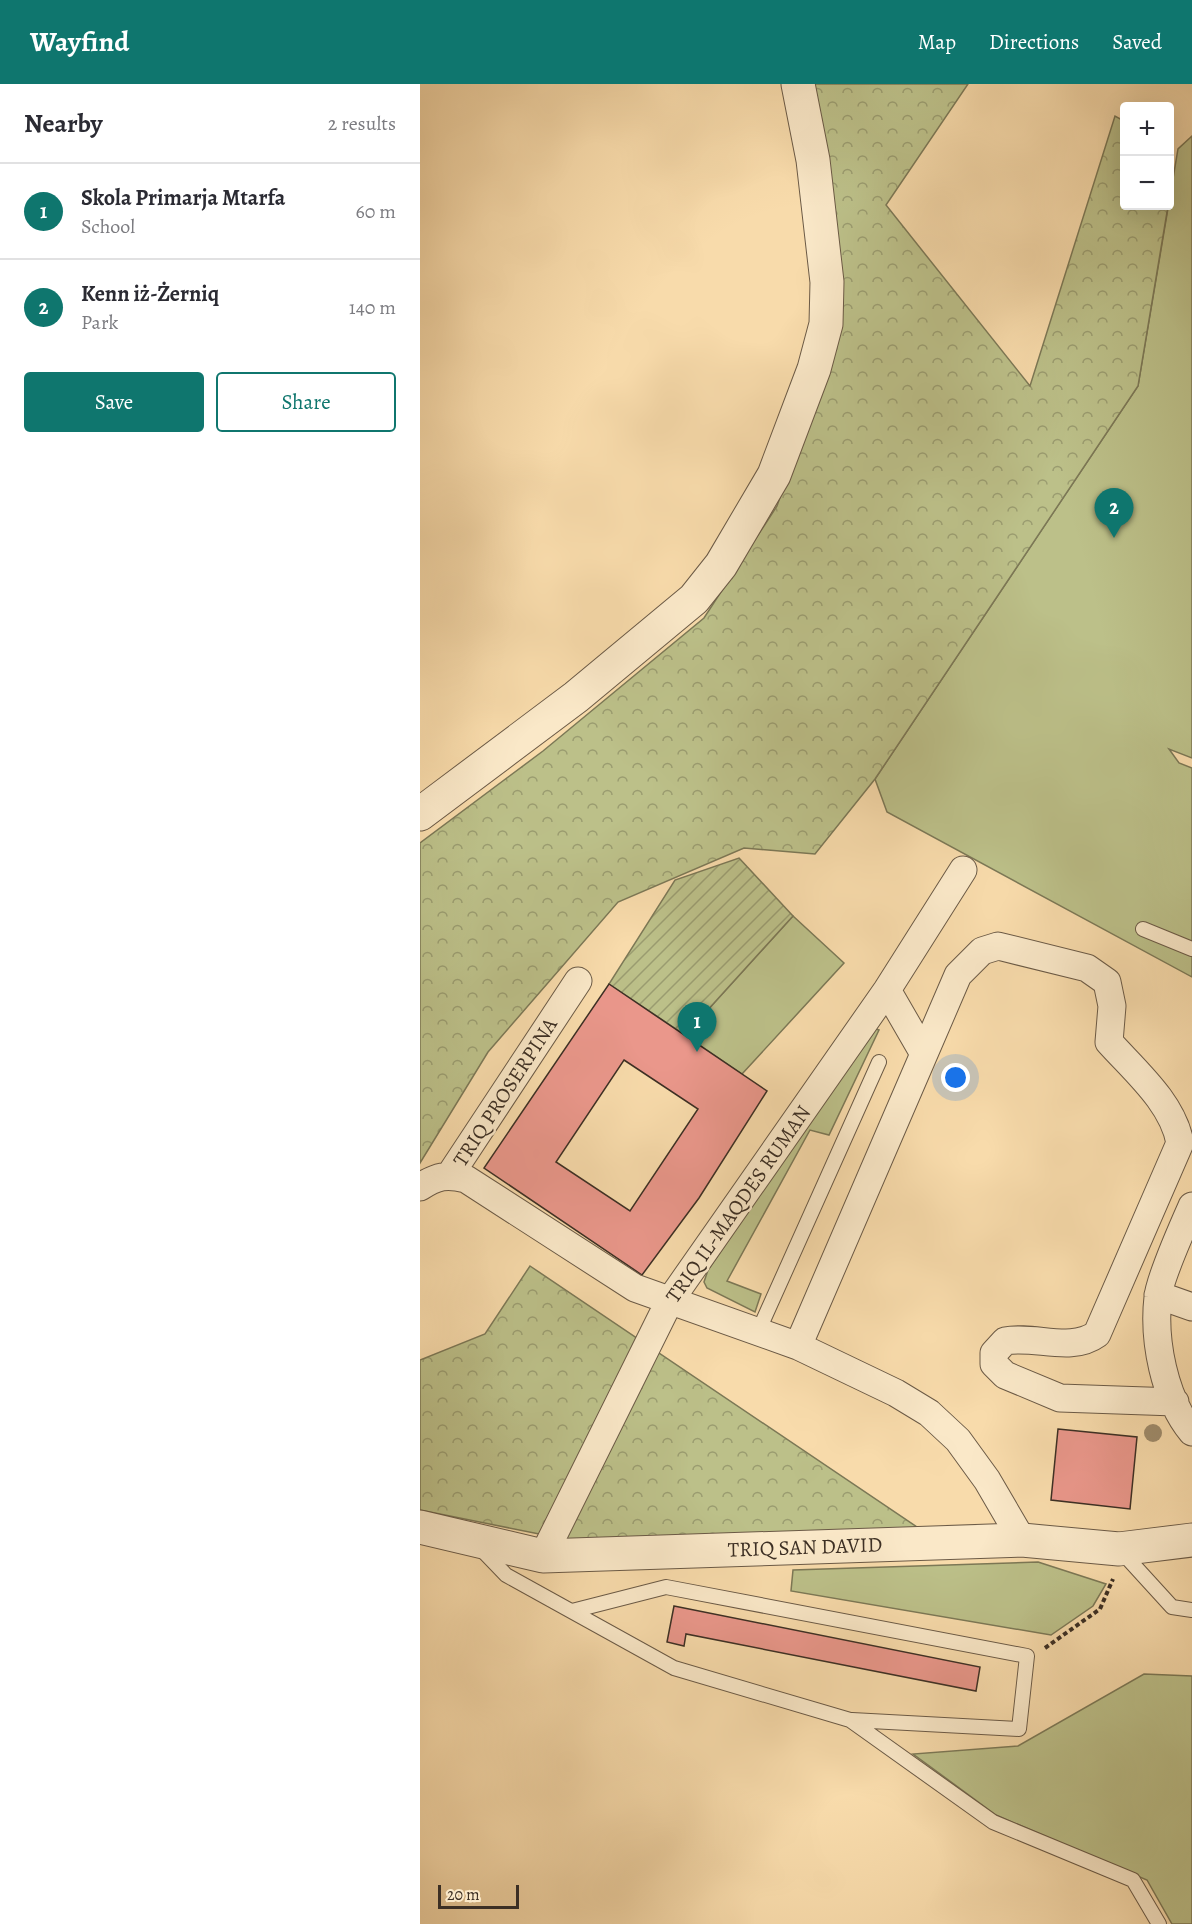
<!DOCTYPE html>
<meta charset="utf-8">
<style>
:root{--surface:#fff;--page:#f7f7f7;--text:#2b2b33;--muted:#7c7c81;--line:#e1e1e2;--accent:#0f766e}
body{margin:0;font-family:Alegreya,serif;background:var(--page);color:var(--text)}
.controls{position:absolute;right:18px;top:18px;display:grid;overflow:hidden;border-radius:6px;box-shadow:0 6px 24px #0002}
.controls button{width:54px;height:54px;display:grid;place-items:center;padding:0;border:0;border-bottom:2px solid var(--line);background:var(--surface);color:var(--text);font:30px sans-serif}
.scale{position:absolute;left:18px;bottom:15px;width:81px;box-sizing:border-box;padding-left:6px;border:3px solid #3c2f24;border-top:0;font-size:16px;line-height:21px;white-space:nowrap;color:#3c2f24;-webkit-text-stroke:4px #fae8c8;paint-order:stroke}
.you{position:absolute;left:536px;top:994px;width:21px;height:21px;margin:-15px;border:4px solid #fff;border-radius:50%;background:#1a73e8;box-shadow:0 0 0 9px #1a73e833}
.badge{display:grid;place-items:center;width:39px;height:39px;border-radius:50%;background:var(--accent);color:#fff;font-size:20px;font-weight:700}
.pin{position:absolute;translate:-50% -50px;filter:drop-shadow(0 2px 3px #0008)}
.pin::after{content:'';position:absolute;top:32px;width:21px;height:18px;background:inherit;clip-path:polygon(0 0,100% 0,50% 100%)}
.list{margin:0;padding:0;list-style:none}
h2{display:flex;justify-content:space-between;align-items:center;height:78px;margin:0;padding:0 24px;font-size:26px}
h2 small{font-size:20px;font-weight:400;color:var(--muted)}
.list li{display:grid;grid-template-columns:39px 1fr auto;gap:18px;align-items:center;box-sizing:border-box;height:96px;padding:0 24px;border-top:2px solid var(--line)}
.list b{display:block;font-size:22px;white-space:nowrap}
.list p{margin:0;font-size:20px;white-space:nowrap;color:var(--muted)}
.list em{font-size:20px;font-style:normal;color:var(--muted)}
.actions{display:flex;gap:12px;padding:18px 24px}
.actions a{flex:1;padding:14px 0;border:2px solid var(--accent);border-radius:6px;text-align:center;font-size:21px;color:var(--accent)}
.actions .main{background:var(--accent);color:#fff}
.map{position:relative;flex:none;width:772px;height:1840px;overflow:hidden}
header{display:flex;align-items:center;gap:36px;box-sizing:border-box;height:84px;padding:0 30px;background:var(--accent);color:#fff}
header strong{font-size:28px}
nav{display:flex;gap:33px;margin-inline-start:auto;font-size:21px}
main{display:flex}
aside{flex:1;background:var(--surface)}
.map>svg:first-child{display:block}
</style>
<header>
<strong>Wayfind</strong>
<nav><a>Map</a><a>Directions</a><a>Saved</a></nav>
</header>
<main>
<aside>
<h2>Nearby<small>2 results</small></h2>
<ul class="list">
<li><span class="badge">1</span><div><b>Skola Primarja Mtarfa</b><p>School</p></div><em>60 m</em></li>
<li><span class="badge">2</span><div><b>Kenn iż-Żerniq</b><p>Park</p></div><em>140 m</em></li>
</ul>
<div class="actions"><a class="main">Save</a><a>Share</a></div>
</aside>
<div class="map">
<svg width="772" height="1840" viewBox="0 0 772 1840">
<defs>
<pattern id="forest-crowns" width="20" height="18" patternUnits="userSpaceOnUse" patternTransform="scale(1.5)"><rect width="20" height="18" fill="#bcc089"/><path d="M2 6a3 3 0 1 1 6 0M12 15a3 3 0 1 1 6 0" fill="none" stroke="#9a9c70"/></pattern>
<pattern id="garden-furrows" width="10" height="10" patternUnits="userSpaceOnUse" patternTransform="scale(1.5)"><rect width="10" height="10" fill="#bcc089"/><path d="M-1 1l2-2M0 10L10 0M9 11l2-2" fill="none" stroke="#9a9c70"/></pattern>
</defs>
<rect width="100%" height="100%" fill="#f8dbab"/>
<filter id="stains"><feTurbulence type="fractalNoise" baseFrequency=".00333" numOctaves="4"/><feColorMatrix values="0 0 0 0 .2 0 0 0 0 .09 0 0 0 0 .02 0 0 0 .5 -.17"/></filter>
<radialGradient id="worn" r=".72"><stop offset=".6" stop-color="#630" stop-opacity="0"/><stop offset="1" stop-color="#630" stop-opacity=".3"/></radialGradient>
<path fill="#bcc089" stroke="#7c7856" stroke-width="1.5" d="M772,52v622l-23,-9 10,14 13,5v209l-305,-165 -12,-33 263,-393 40,-237z
M373,832l51,47 -102,111 -57,-39z
M453,944l6,2 -50,105 -19,-5 -83,151 34,13 -6,18 -48,-24 -3,-6 4,-12z
M618,1478l68,22 -13,22 -42,29 -260,-44 2,-21z
M724,1590l48,2v248h-20l-25,-44 -151,-65 -83,-61 105,-8z"/>
<path fill="url(#forest-crowns)" stroke="#7c7856" stroke-width="1.5" d="M392,0h156l-82,121 144,181 85,-270 9,5v85h44l-30,180 -263,393 -60,75 -71,-6 -126,54 -130,150 -68,111v-320l123,-92 161,-133 73,-112 62,-176z
M110,1182l390,263 -346,12 -154,-31v-150l65,-26z"/>
<path fill="url(#garden-furrows)" stroke="#7c7856" stroke-width="1.5" d="M319,774l54,58 -108,119 -76,-51 66,-104z"/>
<path fill="#ea978b" stroke="#3c2f24" stroke-width="1.5" fill-rule="evenodd" d="M189,900l158,107 -68,107 -57,77 -158,-107zM204,976l74,49 -68,102 -74,-49z
M638,1345l79,8 -7,72 -79,-9z
M254,1522l306,61 -4,24 -290,-57 -2,12 -17,-4z"/>
<g fill="none" stroke-linecap="round" stroke-linejoin="round">
<defs>
<path id="service" d="M723,845l49,20
M338,1248l121,-270
M61,1465l25,26 168,93 176,52 143,102 140,58 26,44
M700,1466l52,57 20,3
M152,1527l94,-24 361,69 -8,73 -167,-9"/>
<path id="minor" d="M504,970l34,-79 24,-24 16,-5 89,22 20,14 5,24 -3,36c26,29 64,61 71,101l-83,191c-26,19 -62,1 -92,7l-11,12v11l11,11 55,23 115,4
M30,1091l128,-194
M0,1103c17,-11 26,-13 46,-8l169,109 163,58 98,47 33,20 29,27 29,40 35,60
M772,1122c-8,18 -33,74 -34,91 -5,43 6,101 34,135
M738,1211l34,12
M378,1262l126,-292 -37,-64
M123,1472l126,-254 218,-312 76,-120"/>
<path id="tertiary" d="M0,730l156,-117 118,-98 27,-34 53,-90 40,-106 12,-45 1,-42 -14,-122 -15,-76
M0,1443l123,29 479,-16 97,9 73,-9"/>
</defs>
<use href="#service" stroke="#6b5a46" stroke-width="16"/>
<use href="#minor" stroke="#6b5a46" stroke-width="29"/>
<use href="#tertiary" stroke="#6b5a46" stroke-width="35"/>
<path stroke="#3c2f24" stroke-width="4" stroke-dasharray="4.5 3" stroke-linecap="butt" d="M625,1564l55,-39 13,-30"/>
<use href="#service" stroke="#fae8c8" stroke-width="14"/>
<use href="#minor" stroke="#fae8c8" stroke-width="27"/>
<use href="#tertiary" stroke="#fae8c8" stroke-width="33"/>
</g>
<circle fill="#9f8c6c" cx="733" cy="1349" r="9"/>
<g text-anchor="middle" dominant-baseline="central" stroke-width="5" stroke-linejoin="round" paint-order="stroke">
<g font-size="21" fill="#3c2f24" stroke="#fae8c8">
<text transform="translate(85 1008) rotate(-57)">TRIQ PROSERPINA</text>
<text transform="translate(318 1120) rotate(-55)">TRIQ IL-MAQDES RUMAN</text>
<text transform="translate(385 1463) rotate(-2)">TRIQ SAN DAVID</text>
</g>
</g>
<rect width="100%" height="100%" filter="url(#stains)"/>
<rect width="100%" height="100%" fill="url(#worn)"/>
</svg>
<div class="controls">
<button>+</button>
<button>−</button>
</div>
<div class="scale">20 m</div>
<div class="you"></div>
<div class="pin badge" style="left:277px;top:968px">1</div>
<div class="pin badge" style="left:694px;top:454px">2</div>
</div>
</main>
